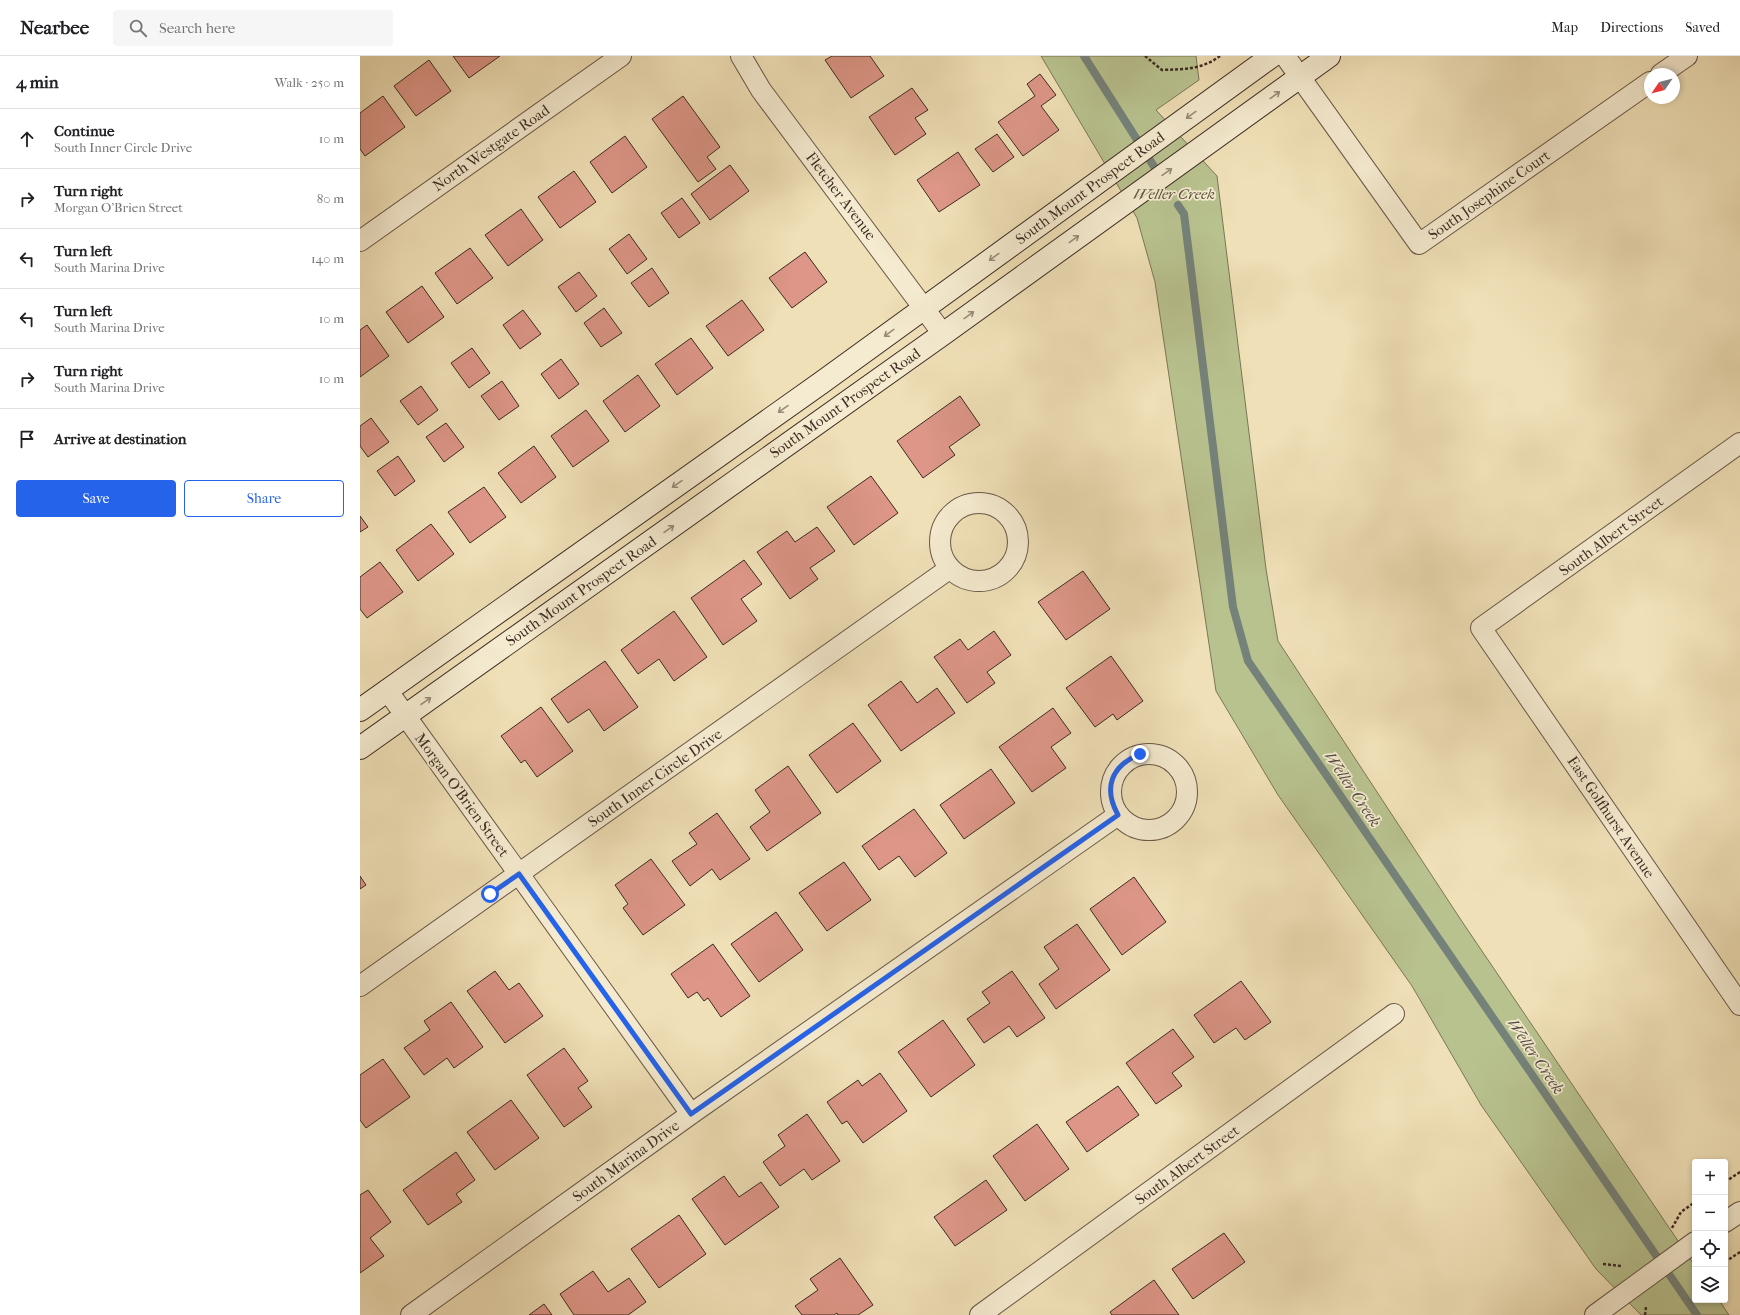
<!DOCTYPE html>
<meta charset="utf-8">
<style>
:root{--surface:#fff;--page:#f6f6f6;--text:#202124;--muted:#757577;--line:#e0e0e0;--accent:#2563eb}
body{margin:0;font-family:"IM FELL French Canon",serif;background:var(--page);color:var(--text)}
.controls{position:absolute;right:12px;bottom:12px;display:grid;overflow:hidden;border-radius:4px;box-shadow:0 2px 6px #0003}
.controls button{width:36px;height:36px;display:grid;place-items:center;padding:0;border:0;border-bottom:1px solid var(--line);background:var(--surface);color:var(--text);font:20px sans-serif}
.compass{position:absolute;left:1284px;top:12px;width:36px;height:36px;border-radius:50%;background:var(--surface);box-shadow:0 2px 6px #0003;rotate:235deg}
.stop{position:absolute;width:12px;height:12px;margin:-9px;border:3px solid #2563eb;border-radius:50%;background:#fff}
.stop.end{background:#2563eb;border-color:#fff;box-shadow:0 1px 4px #0008}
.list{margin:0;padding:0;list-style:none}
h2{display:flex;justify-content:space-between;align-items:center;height:52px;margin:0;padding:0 16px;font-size:17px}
h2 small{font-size:13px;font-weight:400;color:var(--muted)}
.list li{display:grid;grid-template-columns:26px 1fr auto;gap:12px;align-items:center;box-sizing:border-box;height:60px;padding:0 16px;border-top:1px solid var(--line)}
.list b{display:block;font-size:15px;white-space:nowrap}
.list p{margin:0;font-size:13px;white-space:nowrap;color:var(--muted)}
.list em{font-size:13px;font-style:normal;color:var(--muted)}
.actions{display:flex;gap:8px;padding:12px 16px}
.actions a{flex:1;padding:9px 0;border:1px solid var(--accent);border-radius:4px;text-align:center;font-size:14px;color:var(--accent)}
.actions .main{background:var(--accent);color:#fff}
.icon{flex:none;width:22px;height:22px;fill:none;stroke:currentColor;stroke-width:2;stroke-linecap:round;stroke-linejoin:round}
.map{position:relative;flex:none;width:1380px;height:1259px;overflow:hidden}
header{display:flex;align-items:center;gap:24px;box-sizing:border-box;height:56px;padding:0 20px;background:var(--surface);border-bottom:1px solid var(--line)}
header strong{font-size:19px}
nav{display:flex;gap:22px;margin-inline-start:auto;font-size:14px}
.search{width:280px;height:36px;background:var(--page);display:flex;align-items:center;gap:10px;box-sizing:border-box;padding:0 14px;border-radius:4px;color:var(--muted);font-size:15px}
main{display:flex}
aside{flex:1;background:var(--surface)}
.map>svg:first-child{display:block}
</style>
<header>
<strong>Nearbee</strong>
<div class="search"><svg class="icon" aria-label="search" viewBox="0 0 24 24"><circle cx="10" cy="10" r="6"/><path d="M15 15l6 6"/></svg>Search here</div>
<nav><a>Map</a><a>Directions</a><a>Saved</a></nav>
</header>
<main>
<aside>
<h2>4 min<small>Walk · 250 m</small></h2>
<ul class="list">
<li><svg class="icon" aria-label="ahead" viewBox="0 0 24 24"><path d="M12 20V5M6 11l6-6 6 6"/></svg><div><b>Continue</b><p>South Inner Circle Drive</p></div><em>10 m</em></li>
<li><svg class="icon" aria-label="right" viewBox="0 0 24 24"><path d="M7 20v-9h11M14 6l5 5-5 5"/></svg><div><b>Turn right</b><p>Morgan O'Brien Street</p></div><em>80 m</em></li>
<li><svg class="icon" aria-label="left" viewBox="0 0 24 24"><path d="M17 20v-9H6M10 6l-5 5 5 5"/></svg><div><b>Turn left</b><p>South Marina Drive</p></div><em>140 m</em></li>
<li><svg class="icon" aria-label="left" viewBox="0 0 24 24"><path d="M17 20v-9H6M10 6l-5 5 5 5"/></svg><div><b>Turn left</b><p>South Marina Drive</p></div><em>10 m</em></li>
<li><svg class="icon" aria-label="right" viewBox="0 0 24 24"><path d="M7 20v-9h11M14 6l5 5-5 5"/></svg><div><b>Turn right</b><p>South Marina Drive</p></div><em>10 m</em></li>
<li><svg class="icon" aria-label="arrive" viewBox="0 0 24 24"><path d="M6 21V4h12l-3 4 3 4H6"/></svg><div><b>Arrive at destination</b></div></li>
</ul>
<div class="actions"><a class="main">Save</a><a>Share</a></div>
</aside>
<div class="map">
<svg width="1380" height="1259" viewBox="0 0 1380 1259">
<rect width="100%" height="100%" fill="#f0e0b7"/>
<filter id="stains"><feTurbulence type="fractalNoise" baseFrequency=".005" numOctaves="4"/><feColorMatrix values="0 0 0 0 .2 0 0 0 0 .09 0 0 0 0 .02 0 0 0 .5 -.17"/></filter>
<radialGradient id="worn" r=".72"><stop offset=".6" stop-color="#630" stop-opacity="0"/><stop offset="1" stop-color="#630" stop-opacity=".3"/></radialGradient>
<path fill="#b8c28f" stroke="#7a7658" d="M681,0h155l3,24 -43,30 61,66 49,393 12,72 183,279 234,346v34h24l10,15h-88l-45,-46 -115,-164 -69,-119 -134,-191 -62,-104 -61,-409 -18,-64z"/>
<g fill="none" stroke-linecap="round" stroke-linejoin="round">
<path stroke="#75827a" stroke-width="8" d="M724,0l76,120
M818,149l6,9 49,393 15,54 449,654"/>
</g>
<path fill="#dd9687" stroke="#3c2b22" d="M93,0h47l-31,22z
M472,0h38l14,20 -33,22 -26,-38z
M69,4l22,31 -35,25 -22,-30z
M680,18l16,21 -15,11 18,24 -36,26 -25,-34 37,-26 -8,-12z
M552,32l16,22 -13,8 11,16 -31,21 -26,-38z
M23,40l22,31 -40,29 -5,-7v-36z
M323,40l37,51 -13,10 9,12 -18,13 -46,-63z
M637,78l17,23 -21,15 -18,-23z
M265,80l22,31 -35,26 -22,-31z
M598,96l22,33 -41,27 -22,-32z
M370,109l19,26 -39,29 -19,-26z
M214,115l22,31 -36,26 -22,-31z
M322,142l18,25 -21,15 -18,-25z
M161,153l22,31 -35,26 -23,-31z
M269,178l18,25 -20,15 -18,-25z
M110,192l23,30 -36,26 -22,-31z
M445,196l22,30 -35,26 -23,-30z
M292,212l17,25 -20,14 -18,-24z
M219,216l18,24 -21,16 -18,-25z
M62,230l22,31 -36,26 -22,-31z
M382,244l22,30 -36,26 -22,-30z
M244,252l18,25 -21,14 -17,-24z
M163,254l18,24 -21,15 -17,-24z
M7,269l22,31 -29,21v-47z
M331,282l22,30 -36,27 -22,-31z
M112,292l18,25 -21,15 -18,-25z
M201,303l18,25 -20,15 -18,-25z
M278,319l22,31 -35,26 -22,-31z
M142,325l17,25 -20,14 -18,-24z
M61,330l17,24 -20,15 -18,-24z
M600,340l20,29 -31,22 6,8 -32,23 -26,-37z
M226,354l23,31 -36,26 -22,-31z
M11,362l18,24 -21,15 -8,-11v-20z
M86,367l18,24 -20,15 -18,-25z
M174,390l22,31 -35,26 -23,-30z
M38,400l17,25 -20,15 -18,-25z
M511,420l27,37 -44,32 -27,-38z
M124,431l22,30 -36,26 -22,-31z
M0,460l8,11 -8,5z
M71,468l23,30 -36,27 -22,-31z
M457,471l18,24 -25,17 8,11 -28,20 -33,-47 30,-21 8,11z
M384,504l18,24 -21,15 16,22 -34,24 -32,-47z
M20,506l23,30 -36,26 -7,-9v-32z
M723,515l27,38 -44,31 -28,-38z
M314,555l33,46 -33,24 -15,-22 -21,15 -17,-24z
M634,575l17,24 -24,17 8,11 -28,20 -33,-46 26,-18 8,11z
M751,600l32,45 -26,19 -4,-6 -18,13 -29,-39z
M245,605l33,46 -34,24 -15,-22 -21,14 -17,-24z
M541,625l16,22 20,-15 18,25 -54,38 -33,-46z
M181,651l32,44 -36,26 -12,-17 -4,3 -20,-27z
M693,652l18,25 -20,14 15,21 -34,24 -33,-45z
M493,667l28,38 -44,32 -28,-38z
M428,710l33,47 -54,38 -17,-24 20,-15 -15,-22z
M631,713l24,34 -51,36 -24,-34z
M554,753l33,44 -32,24 -16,-21 -20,14 -17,-24z
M357,757l33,46 -30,21 -8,-11 -22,17 -18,-25 25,-17 -8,-11z
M291,803l34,46 -42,30 -20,-27 5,-4 -13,-19z
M484,806l27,38 -44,31 -28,-38z
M0,820l6,9 -6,4z
M774,821l32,45 -44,33 -32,-46z
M416,856l27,38 -44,32 -28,-38z
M717,868l33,46 -54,39 -17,-25 20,-15 -15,-22z
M353,888l37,52 -29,21 -13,-19 -4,3 -7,-9 -9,6 -17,-24z
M135,915l14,19 10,-7 24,33 -38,27 -38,-52z
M652,915l33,47 -28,19 -8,-11 -25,17 -17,-24 23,-16 -8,-11z
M881,925l30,41 -26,18 -9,-12 -22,15 -20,-28z
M91,946l32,45 -29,21 -7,-10 -23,17 -20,-27 26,-18 -6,-9z
M583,964l32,45 -44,32 -33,-45z
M813,973l21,28 -22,16 10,13 -26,18 -30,-41z
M204,992l24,33 -10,7 14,19 -28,20 -37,-52z
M23,1003l27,38 -44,31 -6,-8v-45z
M520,1017l27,38 -44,32 -16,-22 -5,3 -15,-22 31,-22 4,6z
M758,1030l21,29 -52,37 -21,-30z
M151,1044l28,38 -44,32 -28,-38z
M447,1058l33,47 -28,19 -8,-11 -24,17 -17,-24 22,-16 -7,-11z
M677,1068l32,45 -44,32 -32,-45z
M96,1096l19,28 -19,14 6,8 -34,23 -25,-35z
M364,1120l15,21 22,-15 18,25 -54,38 -33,-46z
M626,1124l21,30 -52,36 -21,-29z
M8,1134l23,32 -21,16 14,18 -24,17v-78z
M319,1159l27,39 -47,34 -28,-39z
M864,1177l21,29 -52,37 -21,-30z
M480,1202l33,47 -15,10h-20l-1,-2 -3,2h-32l-7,-9 23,-16 -8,-11z
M233,1215l15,21 21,-14 17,24 -18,13h-54l-14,-21z
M794,1224l25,35h-67l-2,-3z
M184,1248l8,11h-23z"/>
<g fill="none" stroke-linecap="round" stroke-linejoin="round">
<defs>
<path id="minor" d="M381,0l20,34 182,244
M925,0l134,188 231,-162
M1301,18l26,-18
M0,185l261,-185
M1380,387l-259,185 259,377
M580 486a39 39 0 1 1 78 0a39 39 0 1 1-78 0Z
M27,634l304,424
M751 736a38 38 0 1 1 76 0a38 38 0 1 1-76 0Z
M0,930l589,-417
M1365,1166l15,-10
M51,1259l280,-201 427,-299
M620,1259l414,-301
M1235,1259l100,-73"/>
<path id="secondary" d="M0,654l461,-327 451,-327
M0,692l583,-414 386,-278"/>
</defs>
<use href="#minor" stroke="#695847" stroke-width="22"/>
<use href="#secondary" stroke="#3c2b22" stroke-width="24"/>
<path stroke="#3c2b22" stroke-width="2.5" stroke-dasharray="3 2" stroke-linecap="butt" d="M785,0l17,14c22,-1 39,0 58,-14
M1365,1126l15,-10
M1312,1172l9,-16 14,-10
M1365,1206l15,-10
M1243,1208l18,2
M1285,1259l1,-8"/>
<use href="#minor" stroke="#f5ebd0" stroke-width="20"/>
<use href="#secondary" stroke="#f5ebd0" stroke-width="22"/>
</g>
<defs><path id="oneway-shaft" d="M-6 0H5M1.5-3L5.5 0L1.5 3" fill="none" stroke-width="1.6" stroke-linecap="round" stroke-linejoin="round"/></defs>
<g stroke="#988b79">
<use href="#oneway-shaft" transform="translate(915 39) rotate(-36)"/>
<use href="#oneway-shaft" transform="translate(831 59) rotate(144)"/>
<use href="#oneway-shaft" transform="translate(807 116) rotate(-35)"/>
<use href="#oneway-shaft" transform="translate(714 183) rotate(-36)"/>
<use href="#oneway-shaft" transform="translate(634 201) rotate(144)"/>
<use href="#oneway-shaft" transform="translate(609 259) rotate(-36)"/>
<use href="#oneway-shaft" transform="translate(529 277) rotate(144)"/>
<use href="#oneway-shaft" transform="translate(423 353) rotate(145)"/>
<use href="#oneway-shaft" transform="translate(317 428) rotate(145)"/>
<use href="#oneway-shaft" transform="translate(309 473) rotate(-35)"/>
<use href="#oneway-shaft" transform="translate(66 645) rotate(-35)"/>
</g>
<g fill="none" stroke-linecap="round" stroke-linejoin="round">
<path stroke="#2563eb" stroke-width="5" d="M130,838l29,-20 172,240 427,-299c-15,-27 -7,-49 22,-61"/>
</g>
<g text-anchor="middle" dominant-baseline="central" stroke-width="3.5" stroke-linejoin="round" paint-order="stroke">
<g font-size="15" fill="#3c2b22" stroke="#f5ebd0">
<text transform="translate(131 92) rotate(-35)">North Westgate Road</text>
<text transform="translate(730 132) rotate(-36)">South Mount Prospect Road</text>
<text transform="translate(1129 139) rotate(-35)">South Josephine Court</text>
<text transform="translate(481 140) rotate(53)">Fletcher Avenue</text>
<text transform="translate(485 347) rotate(-35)">South Mount Prospect Road</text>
<text transform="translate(1251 480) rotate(-36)">South Albert Street</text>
<text transform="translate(221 535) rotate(-35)">South Mount Prospect Road</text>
<text transform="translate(295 722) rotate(-35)">South Inner Circle Drive</text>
<text transform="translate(102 739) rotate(54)">Morgan O'Brien Street</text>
<text transform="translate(1251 761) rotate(56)">East Golfhurst Avenue</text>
<text transform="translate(266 1105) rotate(-36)">South Marina Drive</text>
<text transform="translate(827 1109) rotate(-36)">South Albert Street</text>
</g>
<g font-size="15" font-style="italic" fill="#5b513d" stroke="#f5ebd0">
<text x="814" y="138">Weller Creek</text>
</g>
<g font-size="16" font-style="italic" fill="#544f46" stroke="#f5ebd0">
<text transform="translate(993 733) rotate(56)">Weller Creek</text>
<text transform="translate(1176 1000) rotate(56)">Weller Creek</text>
</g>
</g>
<rect width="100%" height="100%" filter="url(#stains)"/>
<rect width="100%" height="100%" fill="url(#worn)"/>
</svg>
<div class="controls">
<button>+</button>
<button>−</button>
<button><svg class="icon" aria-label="locate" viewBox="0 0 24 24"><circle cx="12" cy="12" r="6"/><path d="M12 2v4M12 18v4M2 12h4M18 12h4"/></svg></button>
<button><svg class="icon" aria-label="layers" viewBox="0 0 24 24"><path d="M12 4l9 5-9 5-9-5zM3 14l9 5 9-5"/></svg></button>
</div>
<svg class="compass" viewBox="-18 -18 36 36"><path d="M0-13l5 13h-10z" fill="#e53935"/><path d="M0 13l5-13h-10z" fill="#757577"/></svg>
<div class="stop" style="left:130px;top:838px"></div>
<div class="stop end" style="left:780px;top:698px"></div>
</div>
</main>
